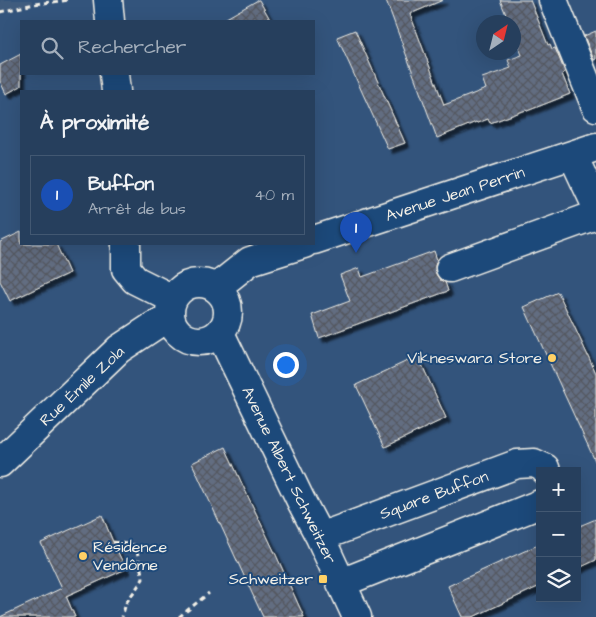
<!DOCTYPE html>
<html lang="fr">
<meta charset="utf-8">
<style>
:root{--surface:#263f5d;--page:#2e4663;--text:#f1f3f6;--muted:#a4afbc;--line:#425872;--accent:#ffd166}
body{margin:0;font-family:"Architects Daughter",sans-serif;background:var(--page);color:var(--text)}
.controls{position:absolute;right:15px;bottom:15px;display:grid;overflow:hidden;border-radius:0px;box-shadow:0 5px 20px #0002}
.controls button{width:45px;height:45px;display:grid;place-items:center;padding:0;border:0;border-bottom:1px solid var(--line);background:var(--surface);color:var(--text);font:25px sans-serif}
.compass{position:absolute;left:476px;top:15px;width:45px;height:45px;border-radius:50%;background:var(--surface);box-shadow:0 5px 20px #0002;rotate:35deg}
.you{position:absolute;left:285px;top:364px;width:18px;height:18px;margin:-12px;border:4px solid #fff;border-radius:50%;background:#1a73e8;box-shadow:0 0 0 8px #1a73e833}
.badge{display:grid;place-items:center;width:32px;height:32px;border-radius:50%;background:var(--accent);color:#fff;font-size:16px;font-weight:700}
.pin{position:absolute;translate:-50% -41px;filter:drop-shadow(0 1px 2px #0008)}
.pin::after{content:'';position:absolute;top:26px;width:18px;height:15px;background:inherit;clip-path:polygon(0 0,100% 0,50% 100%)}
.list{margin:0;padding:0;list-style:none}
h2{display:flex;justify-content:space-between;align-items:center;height:65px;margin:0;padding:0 20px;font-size:21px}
h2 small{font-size:16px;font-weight:400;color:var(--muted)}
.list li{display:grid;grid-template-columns:32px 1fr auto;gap:15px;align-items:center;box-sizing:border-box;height:80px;margin:0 10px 10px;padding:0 10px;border:1px solid var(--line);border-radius:0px}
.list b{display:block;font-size:19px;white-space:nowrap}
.list p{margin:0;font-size:16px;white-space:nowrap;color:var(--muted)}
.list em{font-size:16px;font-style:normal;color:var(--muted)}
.icon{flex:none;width:28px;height:28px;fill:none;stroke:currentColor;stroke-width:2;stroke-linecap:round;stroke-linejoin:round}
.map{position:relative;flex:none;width:596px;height:617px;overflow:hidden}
.search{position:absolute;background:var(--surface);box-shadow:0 5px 20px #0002;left:20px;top:20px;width:295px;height:55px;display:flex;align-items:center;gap:12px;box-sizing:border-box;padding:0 18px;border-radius:0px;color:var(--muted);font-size:19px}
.panel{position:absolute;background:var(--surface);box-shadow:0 5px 20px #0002;left:20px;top:90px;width:295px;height:155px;border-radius:0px}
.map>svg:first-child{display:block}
</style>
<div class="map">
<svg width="596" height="617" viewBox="0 0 596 617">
<defs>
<pattern id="building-cross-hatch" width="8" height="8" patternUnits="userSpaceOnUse" patternTransform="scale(1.25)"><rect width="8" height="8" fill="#626d81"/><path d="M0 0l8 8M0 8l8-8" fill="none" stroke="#545961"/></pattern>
<filter id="shadow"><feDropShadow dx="4.5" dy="4.5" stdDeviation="1" flood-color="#0009"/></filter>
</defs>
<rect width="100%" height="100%" fill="#33547c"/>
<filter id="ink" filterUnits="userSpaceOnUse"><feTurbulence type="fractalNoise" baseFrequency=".02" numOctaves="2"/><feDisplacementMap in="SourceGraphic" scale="10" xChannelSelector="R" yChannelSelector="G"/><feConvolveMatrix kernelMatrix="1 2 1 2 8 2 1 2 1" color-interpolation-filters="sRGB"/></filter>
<g filter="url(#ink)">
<path fill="#415c7e" d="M0,0h31l3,4 -34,8z"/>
<path fill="url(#building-cross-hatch)" stroke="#f4f1e8" filter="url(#shadow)" d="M258,0h1l12,21h-50z
M386,0h57l-33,14 34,91 42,-16 -4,-11 29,-10 -3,-8 14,-5 -8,-21v-12h-5l-9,-22h30l18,45 2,-1 2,5 3,-1 10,24 -3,2 8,20 -43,17 -1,-1 -36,13 -2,-4 -11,4 -1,-1 -39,16z
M355,30l50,113 -17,6 -51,-112z
M596,31v28l-2,1 -10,-24z
M21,54v32l-15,8 -6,-13v-16z
M21,232v12h35l13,29 -59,28 -10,-20v-39z
M434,251l3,9 -2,6 1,8 4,6 5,2 3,9 -129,47 -7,-23 38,-14 -10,-26 19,-7 3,9z
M558,292l38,81v90l-72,-156z
M418,356l28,62 -61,29 -29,-62z
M225,447l18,39 33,69 28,62h-41l-71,-154z
M102,515l11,27 13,27 -60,27 9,21h-75l62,-29 -21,-45z
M596,519v41l-19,9v-42z
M540,544v42l-67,31h-11l-14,-31z"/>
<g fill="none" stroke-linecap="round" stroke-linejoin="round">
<defs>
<path id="minor" d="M108,0l2,21
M553,0l43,107
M114,74l2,17
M573,156l23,49
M314,240l282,-93
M126,244v25l9,11 38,19
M450,268l146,-53
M170 312a29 29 0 1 1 58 0a29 29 0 1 1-58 0Z
M216,288l34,-27 54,-17
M220,333l81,168 19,36 37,80
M0,463l119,-114 35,-23 16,-7
M320,537l197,-73 17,-1 11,5 1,3
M341,583l199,-79"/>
</defs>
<use href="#minor" stroke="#f4f1e8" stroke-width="31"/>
<path stroke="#f4f1e8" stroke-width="3" stroke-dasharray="5 4" stroke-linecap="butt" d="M0,12l34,-8 36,-4
M113,542l21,3 4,10 5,24 -17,24 -4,14
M179,617l30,-24"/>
<use href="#minor" stroke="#1f4a7a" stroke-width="28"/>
</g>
</g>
<g fill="#ffd166" stroke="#1f4a7a" stroke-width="2">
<circle cx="552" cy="358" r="5"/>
<circle cx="83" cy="556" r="5"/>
<rect x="318" y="574" width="10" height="10" rx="2.5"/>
</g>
<g text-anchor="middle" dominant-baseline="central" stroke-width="4" stroke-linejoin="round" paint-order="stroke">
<g font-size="16" fill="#f4f1e8" stroke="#1f4a7a">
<text transform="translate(455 194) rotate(-18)">Avenue Jean Perrin</text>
<text transform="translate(82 386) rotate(-43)">Rue Émile Zola</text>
<text transform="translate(289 475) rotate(64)">Avenue Albert Schweitzer</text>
<text transform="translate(434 495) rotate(-20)">Square Buffon</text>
</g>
<g font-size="16" fill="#f4f1e8" stroke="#1f4a7a" text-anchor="end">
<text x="542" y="358">Vikneswara Store</text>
<text x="93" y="547" text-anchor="start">Résidence<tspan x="93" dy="18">Vendôme</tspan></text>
<text x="313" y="579">Schweitzer</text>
</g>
</g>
</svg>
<div class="controls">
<button>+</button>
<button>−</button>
<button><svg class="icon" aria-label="layers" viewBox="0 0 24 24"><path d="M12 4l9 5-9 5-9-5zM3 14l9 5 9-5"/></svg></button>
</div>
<svg class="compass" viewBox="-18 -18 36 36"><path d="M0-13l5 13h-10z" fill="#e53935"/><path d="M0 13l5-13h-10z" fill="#a4afbc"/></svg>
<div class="you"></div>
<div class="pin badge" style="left:356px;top:253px;background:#1a4fb4">1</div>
<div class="search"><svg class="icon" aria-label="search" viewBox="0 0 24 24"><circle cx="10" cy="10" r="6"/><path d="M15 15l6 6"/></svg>Rechercher</div>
<section class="panel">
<h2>À proximité<small></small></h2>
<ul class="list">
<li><span class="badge" style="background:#1a4fb4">1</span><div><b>Buffon</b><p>Arrêt de bus</p></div><em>40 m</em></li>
</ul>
</section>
</div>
